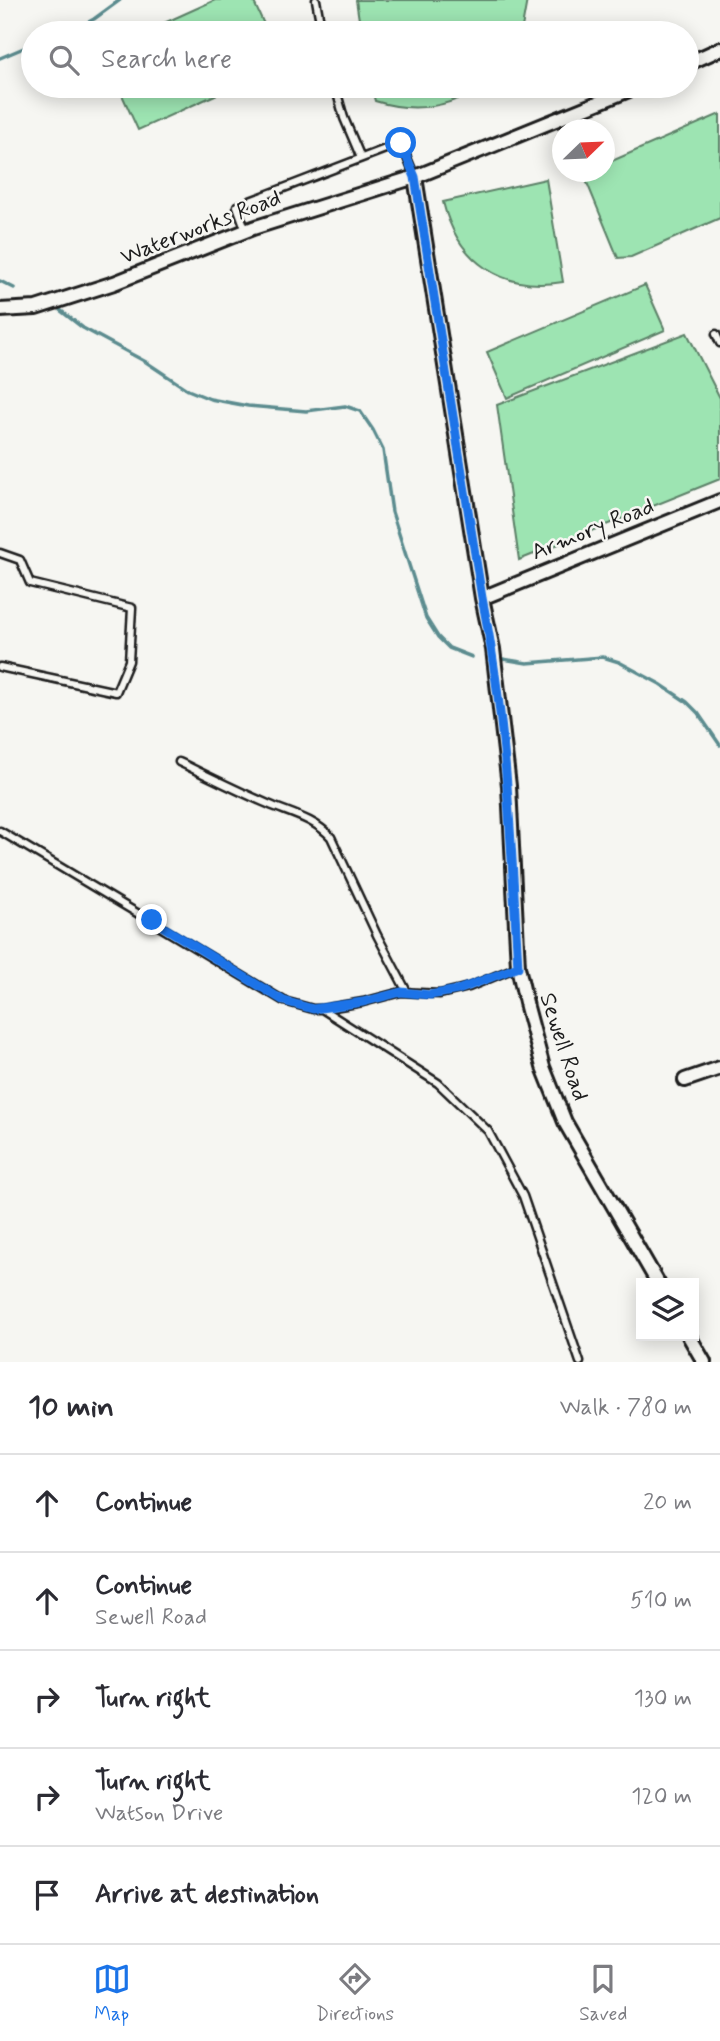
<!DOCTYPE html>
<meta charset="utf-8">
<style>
:root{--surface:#fff;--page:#f2f2f3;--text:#2b2b33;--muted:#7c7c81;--line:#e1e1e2;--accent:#1a73e8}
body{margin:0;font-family:Mynerve,sans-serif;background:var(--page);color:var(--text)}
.controls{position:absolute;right:21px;bottom:21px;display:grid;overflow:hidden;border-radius:0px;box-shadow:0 4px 18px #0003}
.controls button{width:63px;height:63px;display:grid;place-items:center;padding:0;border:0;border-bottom:2px solid var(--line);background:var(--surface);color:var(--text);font:35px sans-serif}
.compass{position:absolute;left:552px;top:119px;width:63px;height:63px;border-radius:50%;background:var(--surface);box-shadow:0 4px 18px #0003;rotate:67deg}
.stop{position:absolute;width:21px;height:21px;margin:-16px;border:5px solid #1a73e8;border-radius:50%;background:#fff}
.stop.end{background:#1a73e8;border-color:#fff;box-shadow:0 2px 7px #0008}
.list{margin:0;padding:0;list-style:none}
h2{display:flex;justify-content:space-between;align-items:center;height:91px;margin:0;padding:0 28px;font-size:30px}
h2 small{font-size:23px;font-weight:400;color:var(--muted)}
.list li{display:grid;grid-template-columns:46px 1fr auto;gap:21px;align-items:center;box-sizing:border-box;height:98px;padding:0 28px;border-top:2px solid var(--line)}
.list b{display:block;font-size:26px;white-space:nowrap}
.list p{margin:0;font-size:23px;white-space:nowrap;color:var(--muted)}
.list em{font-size:23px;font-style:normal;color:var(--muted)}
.icon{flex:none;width:38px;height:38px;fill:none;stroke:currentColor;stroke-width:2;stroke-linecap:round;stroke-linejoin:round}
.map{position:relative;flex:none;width:720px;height:1362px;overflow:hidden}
.search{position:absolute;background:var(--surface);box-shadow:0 4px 18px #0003;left:21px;right:21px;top:21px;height:77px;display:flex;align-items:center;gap:18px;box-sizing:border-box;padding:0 24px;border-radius:38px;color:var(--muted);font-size:26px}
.sheet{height:581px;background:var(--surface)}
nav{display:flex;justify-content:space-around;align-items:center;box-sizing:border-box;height:98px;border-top:2px solid var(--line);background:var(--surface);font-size:19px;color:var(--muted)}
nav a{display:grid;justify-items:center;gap:4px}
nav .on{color:var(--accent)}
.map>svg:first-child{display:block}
</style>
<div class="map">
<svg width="720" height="1362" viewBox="0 0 720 1362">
<rect width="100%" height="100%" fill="#f6f6f2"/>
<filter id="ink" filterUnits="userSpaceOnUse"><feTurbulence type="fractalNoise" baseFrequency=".0143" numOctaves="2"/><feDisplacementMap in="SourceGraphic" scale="14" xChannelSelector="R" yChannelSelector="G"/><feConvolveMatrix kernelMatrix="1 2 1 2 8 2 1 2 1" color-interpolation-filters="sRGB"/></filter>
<g filter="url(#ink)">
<path fill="#9de4b2" stroke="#5c8067" stroke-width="2" d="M215,0h38l15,33h-126z
M356,0h171l-6,33h-160z
M118,86h117l-97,44z
M371,86h111c-34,23 -69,27 -107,15z
M720,114v104l-89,39 -13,1 -35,-85 21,-1 1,-8z
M546,179l17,103c-61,10 -105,-20 -120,-80z
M645,285l20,45 -158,68 -20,-46z
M687,333l33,65v81l-201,81 -22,-155z"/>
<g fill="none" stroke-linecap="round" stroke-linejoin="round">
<path stroke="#5b8c8f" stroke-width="3.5" d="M68,33l26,-14 26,-19
M0,58l33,-14
M0,281l14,7
M60,310l23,18 63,34 42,28 22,9 38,7 58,5 39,-5 15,5 13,19 10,20 9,62 34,106 12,19 11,11 23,9
M503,659l24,4 76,-6 16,5 41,22 27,18 11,11 22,32"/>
<defs>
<path id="service" d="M316,0l6,33
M335,86l9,32 17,40
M246,231l-9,-25 164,-63 14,34
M716,334l4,9
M0,553l20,7 10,23 102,25 -3,53 -13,31 -116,-25
M179,762c29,14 59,29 89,42 23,10 45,14 63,33l46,98 30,57
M0,831l284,170 29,8h9l41,-7 38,-10 39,2 29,-7 48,-20
M322,1009l116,74 50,48 35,65 57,166"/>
<path id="minor" d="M687,64l33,-15
M415,177l67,421 11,51 16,137 9,181 9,40 16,60 22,55 93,161
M0,310l36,-2 78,-25 139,-55 162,-51 224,-91
M482,598l238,-97
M685,1080l35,-12
M689,1336l15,26"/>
</defs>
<use href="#service" stroke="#1c1c1c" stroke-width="11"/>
<use href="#minor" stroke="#1c1c1c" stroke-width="18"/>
<use href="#service" stroke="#f6f6f2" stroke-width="6"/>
<use href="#minor" stroke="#f6f6f2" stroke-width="12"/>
</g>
</g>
<g fill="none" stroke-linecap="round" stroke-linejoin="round" filter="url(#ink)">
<path stroke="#1a73e8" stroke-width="9" d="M152,920l132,81 29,8 50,-7 38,-10 29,3 28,-5 60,-23c-7,-123 -11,-247 -36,-369l-67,-421 -14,-34"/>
</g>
<g text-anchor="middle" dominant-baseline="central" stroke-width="5" stroke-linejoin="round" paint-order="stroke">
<g font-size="23" fill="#1c1c1c" stroke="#f6f6f2">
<text transform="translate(201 228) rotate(-21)">Waterworks Road</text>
<text transform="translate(593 530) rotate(-22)">Armory Road</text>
<text transform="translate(563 1047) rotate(72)">Sewell Road</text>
</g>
</g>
</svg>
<div class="controls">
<button><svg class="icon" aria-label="layers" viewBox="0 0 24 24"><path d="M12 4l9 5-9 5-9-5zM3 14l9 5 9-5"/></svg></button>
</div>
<svg class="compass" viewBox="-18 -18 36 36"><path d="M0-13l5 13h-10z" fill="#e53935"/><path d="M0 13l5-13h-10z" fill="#7c7c81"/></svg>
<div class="stop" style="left:401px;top:143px"></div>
<div class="stop end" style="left:152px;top:920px"></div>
<div class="search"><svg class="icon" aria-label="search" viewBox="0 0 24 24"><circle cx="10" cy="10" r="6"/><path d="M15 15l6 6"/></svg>Search here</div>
</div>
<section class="sheet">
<h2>10 min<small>Walk · 780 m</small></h2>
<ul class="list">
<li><svg class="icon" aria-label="ahead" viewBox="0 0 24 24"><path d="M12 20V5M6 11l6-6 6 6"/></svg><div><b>Continue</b></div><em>20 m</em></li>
<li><svg class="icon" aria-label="ahead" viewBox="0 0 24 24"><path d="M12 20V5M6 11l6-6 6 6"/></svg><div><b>Continue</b><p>Sewell Road</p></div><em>510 m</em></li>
<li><svg class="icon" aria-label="right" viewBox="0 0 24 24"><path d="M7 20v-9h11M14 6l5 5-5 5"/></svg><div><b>Turn right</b></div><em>130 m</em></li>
<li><svg class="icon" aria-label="right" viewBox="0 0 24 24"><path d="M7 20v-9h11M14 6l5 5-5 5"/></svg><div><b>Turn right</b><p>Watson Drive</p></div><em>120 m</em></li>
<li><svg class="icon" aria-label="arrive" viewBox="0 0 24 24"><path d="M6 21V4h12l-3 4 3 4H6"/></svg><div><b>Arrive at destination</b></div></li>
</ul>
</section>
<nav>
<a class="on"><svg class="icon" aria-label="map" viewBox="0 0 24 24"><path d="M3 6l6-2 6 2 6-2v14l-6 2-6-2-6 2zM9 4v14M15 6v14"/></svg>Map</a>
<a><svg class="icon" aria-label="directions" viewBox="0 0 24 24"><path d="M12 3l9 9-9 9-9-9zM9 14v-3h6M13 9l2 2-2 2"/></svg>Directions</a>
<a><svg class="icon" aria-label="saved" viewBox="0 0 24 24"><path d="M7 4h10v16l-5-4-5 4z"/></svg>Saved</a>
</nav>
